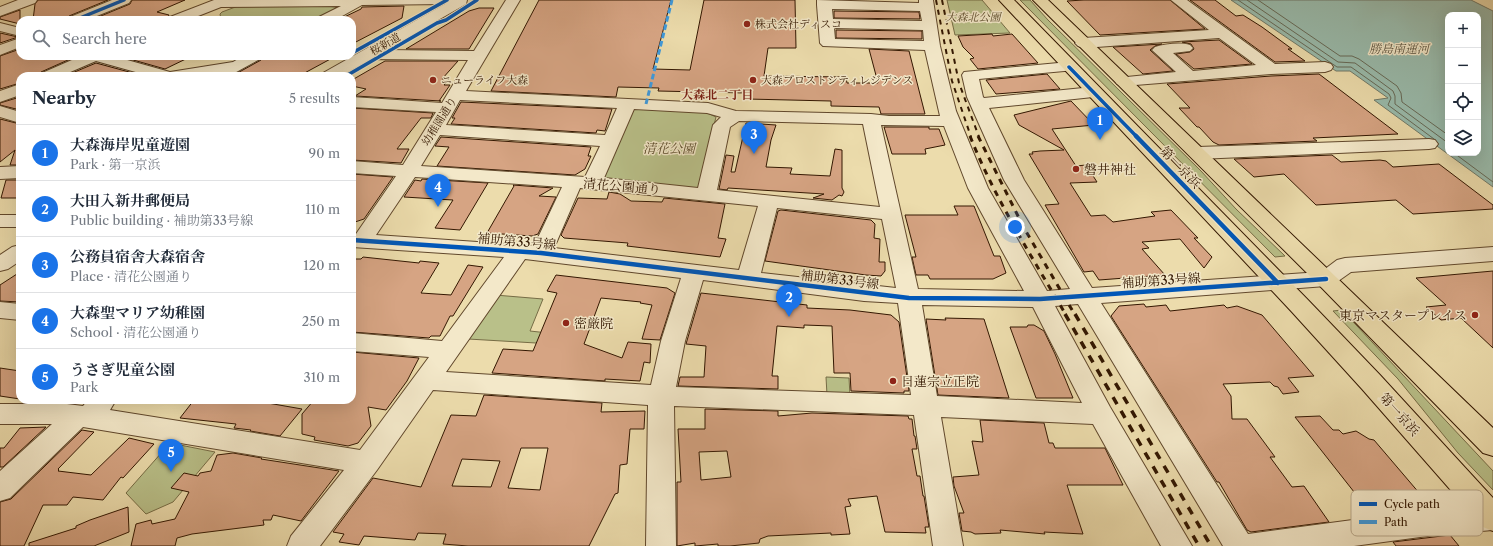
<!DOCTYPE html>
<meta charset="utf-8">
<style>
:root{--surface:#fff;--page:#f6f6f7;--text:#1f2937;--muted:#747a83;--line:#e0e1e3;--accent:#1a73e8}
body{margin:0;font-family:"Libre Caslon Text","Noto Serif JP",serif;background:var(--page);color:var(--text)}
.controls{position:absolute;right:12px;top:12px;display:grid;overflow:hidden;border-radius:8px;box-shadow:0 4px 16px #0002}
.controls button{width:36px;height:36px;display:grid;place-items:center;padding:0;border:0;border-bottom:1px solid var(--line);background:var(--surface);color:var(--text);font:20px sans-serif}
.you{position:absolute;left:1015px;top:227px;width:14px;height:14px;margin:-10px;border:3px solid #fff;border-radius:50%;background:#1a73e8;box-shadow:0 0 0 6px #1a73e833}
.badge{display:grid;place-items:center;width:26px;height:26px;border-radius:50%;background:var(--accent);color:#fff;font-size:13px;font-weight:700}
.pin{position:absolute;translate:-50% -33px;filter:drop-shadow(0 1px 2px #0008)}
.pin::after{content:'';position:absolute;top:21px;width:14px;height:12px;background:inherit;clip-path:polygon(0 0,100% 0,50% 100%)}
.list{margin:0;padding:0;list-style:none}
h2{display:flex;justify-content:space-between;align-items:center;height:52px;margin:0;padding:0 16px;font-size:17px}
h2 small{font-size:13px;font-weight:400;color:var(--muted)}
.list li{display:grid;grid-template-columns:26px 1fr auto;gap:12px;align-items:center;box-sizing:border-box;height:56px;padding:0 16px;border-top:1px solid var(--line)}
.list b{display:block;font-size:15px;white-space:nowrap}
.list p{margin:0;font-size:13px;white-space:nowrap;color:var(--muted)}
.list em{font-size:13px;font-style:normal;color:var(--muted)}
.icon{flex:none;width:22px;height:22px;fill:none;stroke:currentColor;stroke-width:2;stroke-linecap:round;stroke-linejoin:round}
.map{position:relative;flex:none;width:1493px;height:546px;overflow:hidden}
.search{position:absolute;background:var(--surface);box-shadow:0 4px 16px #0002;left:16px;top:16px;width:340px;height:44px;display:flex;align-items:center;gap:10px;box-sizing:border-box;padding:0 14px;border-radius:12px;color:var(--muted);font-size:15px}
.panel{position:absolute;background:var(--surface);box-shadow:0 4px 16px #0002;left:16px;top:72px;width:340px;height:332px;border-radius:12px}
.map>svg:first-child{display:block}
</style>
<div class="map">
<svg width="1493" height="546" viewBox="0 0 1493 546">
<rect width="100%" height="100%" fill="#ecdcac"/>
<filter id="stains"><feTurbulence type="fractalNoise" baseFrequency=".005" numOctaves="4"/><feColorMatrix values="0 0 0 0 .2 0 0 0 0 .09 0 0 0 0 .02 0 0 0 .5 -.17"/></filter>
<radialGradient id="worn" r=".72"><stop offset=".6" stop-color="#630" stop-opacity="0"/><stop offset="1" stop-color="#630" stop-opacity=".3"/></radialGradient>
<path fill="#b9c089" stroke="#766c45" d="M947,0h35l28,33 -55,2z
M1020,0h10l18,20 153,151 35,38 49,47 -10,1z
M238,6h89l8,1 2,2 -21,11h-95l-1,-6 2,-2z
M631,108l74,4 11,5 -18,72 -98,-10z
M495,295l48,4 -13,32 27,3 -4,10 -85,-5z
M1342,310l151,161v19l-35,-37 -60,-74 -65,-68z
M826,377l23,1 1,18 -23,-1z
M170,443l45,9 -42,50 -27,12 -20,-21z"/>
<path fill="#99bbac" stroke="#707968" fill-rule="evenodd" d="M1231,0h240l22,11v176l-119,-87 14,-2 -38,-27h-14zM1448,15h30v138h-30z"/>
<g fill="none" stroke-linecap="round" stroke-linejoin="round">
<path stroke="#666956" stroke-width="1" d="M1238,0l99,67h14l38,27 2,4 -3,7 46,34
M1247,0l91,62 17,1 38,28 2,5v8l53,39
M1258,0l82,56h12l7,3 38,27 4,7 1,9 46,33
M1454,153l39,29"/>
</g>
<path fill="#d6a483" stroke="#331701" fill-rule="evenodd" d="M38,0h70l-39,16 -2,4h-34l2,-16z
M132,0h53l-28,12 12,3 -2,5h-76l39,-16z
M539,0h132l-18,69 37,1 14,-70h91l1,48h-28l-4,28 82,1 1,6h31l-9,-34 40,2 16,63h-44l-2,-7 -48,-1v-5l-84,-2 -1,-6 -88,-2 1,-3 -41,-1 -2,10 -125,-6z
M1084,0h86l35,29 -105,6 -33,-34z
M1190,0h25l21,16 7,-1 19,12 30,22h-4l17,12 -30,1z
M362,7l42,-1 -2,12 -50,26v-24h-14l23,-11z
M479,8h15l-25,41h-63l63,-38z
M20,10v14l-20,-5v-2z
M834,11l85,1 1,7 -86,-1z
M836,30l86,1v8l-86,-1z
M0,33l18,4 -18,6z
M992,34l1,2 19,-2 26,29 -60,6 -8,-10 4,-1 -11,-11 -5,-11z
M1219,40l33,24 -58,5 -18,-15 14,-2 4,-3 -3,-5 -9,-2z
M1162,44l-7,2 -5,4 23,21 -30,3 -30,-27z
M20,49v7h57l-36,16 -2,4h-19v7l-20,6v-33z
M119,56h73l-27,13z
M264,56h72l-37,20h-67l29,-16z
M385,61h73l-16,18h7l-5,6h6l-11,16h2l-86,-5 11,-7 -14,-3v-6z
M96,63l48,13h-79z
M1047,74l13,15 -64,5 -10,-14z
M1319,74l79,60 -85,4 4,3 -98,4 -6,-3 -14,-15h-2l-18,-19h11l-23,-24 104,-8z
M20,97v13l-20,-5v-2z
M1071,101l23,24 -42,4 24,37 10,-1 11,17 -27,1 21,33 14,-1 8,7 42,-6 -4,-4 20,-2 27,28h-4l18,19 -8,11 -24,-29 -38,3 7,6 -7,1 23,26 -66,5 -6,-9 -9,1 -39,-67 14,-1 -30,-50h4l-1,-2 8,-1 24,-1 -45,-25 -5,-10z
M461,102l151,7 -7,22 -8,-1 -1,3 -145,-9 4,-6h-3z
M352,108l81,5 -2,5h-10l-24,31h12l-8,14 -49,-3z
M0,119l20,5v41h-10l5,-15 -15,12z
M746,123l30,2 -5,15 -5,27 26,1 -2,6 40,2 5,-27 7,1v38l2,4 -2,4 -3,-1 -7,5 -19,-2 11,-4 -96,-6 -1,2 -8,-1 7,-34 8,1 -3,16h4z
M884,127h45v2h10l6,16 -20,4 1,5h-34z
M441,137l150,10 -3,9h3l-6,13 -10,6 -138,-9 12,-19 -14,-1z
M1332,155l9,7 39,-2 6,1 7,6 46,-3 54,41v4l-80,5 -17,-14 -80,5 -32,-31 -30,3 -20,-18z
M352,174l41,3 -29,42 -12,4z
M422,179l66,4 -28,47 -25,-2 18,-28 -49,-3 11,-17 6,1z
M6,180h14v18h-19z
M513,185l40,3 -14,8 17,1 -18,37 -6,2 -45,-3 27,-47z
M609,192l11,2 11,7 31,1 2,-4 61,6 -7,34 8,1 -6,18 -93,-11 1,-3 -64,-5 -3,-3 17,-37 29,1z
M954,206h20l20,50h6l6,17 -13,6h-63l-2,-4h-12l-4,-18h4l-11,-42h53z
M781,210l90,10 4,4 -1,14 6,1 -1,23h6v9l-4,5 -15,-1 -101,-14 13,-50z
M363,257l56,6 1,-2 19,2 -18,30 30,2 17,-30 15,2 -30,49h-3l-10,20h-9l-2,2 -77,-6v-73h9z
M1493,271v77l-32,-30 -20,2 -15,-13 20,-2 -30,-27z
M20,272v30l-20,-1v-16z
M556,275l111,13 8,5 -15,47 -18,-1 10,-34 -12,-2 1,-1 -40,-4 -17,46 38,14 6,-16 23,2 -1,19 -6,-1 -4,19 -35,-2v2l-113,-8 11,-24 30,2 24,-58 -10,-2z
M701,293l106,12v3l43,2 41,5 8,7 10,69h-5v2l-53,-2 -1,-18h-16l-2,-47 -28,-1v3l-27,-2 -5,50h6v13l-100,-3 2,-9h24l2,-31 -20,-2z
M1144,304l2,3 20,-2 4,6 54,-6 3,3 10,-2 25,9 52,61 -26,2 11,14 -16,2 -5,-7 -4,-1 -4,-4 -47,2 8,12 1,23h15l28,38h-5l22,30 12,-1 25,36 -78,10 -4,-2 -28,-48h-2l-106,-166 8,-10z
M945,318l39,1 25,79 -71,-3 -12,-76 20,1z
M1028,325h6l10,6 11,23 18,44h-37l-26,-71h17z
M352,352l67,6 -12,23 -21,29 -18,-3 3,19 -13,17 -10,3 -34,-6 1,-3 -13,-3v-20l12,-14h38z
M0,368l20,3v28l-20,-3z
M484,395l118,8 -1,9 44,-1 -1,18h-14l-3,35 -7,1 -2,28 -3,1 -26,52h-121l-25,-2 3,-10 -28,-1 -3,7 -51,-4 -5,9 -20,-3 5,-8 -11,-2 40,-54 48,9 30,-72 25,1zM521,448h27l-8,42 -32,-2zM462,459l38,2 -9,26 -39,-1z
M194,400l68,2 40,7 -22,27 -30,-5 1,-1 -17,-2 2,-4 -56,-6z
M705,409l73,2v5l34,-3 96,3 1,3h3l2,17h1l2,13h-5l5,27h3l3,20h1l5,31h-4l1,6 -41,-1 -8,-36 -29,3 3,7 -6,1 5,27 -19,1v-2l-63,3 -8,3 -1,4 -29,3h-12v-2l-23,2v-3l-18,3v-64h4l-3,-53h27zM727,451l4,26 -30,3 -2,-28z
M1320,416l13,14h6l4,4 13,-3 13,8 5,1 58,68 -59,8 -78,-99z
M980,420l64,3 5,20h4l2,5h50l18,37h-56l16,49 -39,-2 1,2 -45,-4 1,3 -26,1 -4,-2 -9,-1 -3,-18h5l-10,-27 -1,-9 26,-2 -7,-34 11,1z
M46,427l-43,40h-3v-19h4l16,-20z
M82,430l12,2 -36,37 1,1 -1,1 33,4 38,-37 25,6 -31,34 -2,-1 -18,23 -30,-3 -6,8h-24l-19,41h-24v-44l11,-3z
M233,453l29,5 -1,1 78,12 -38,50 -28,-6 -2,5h-8l1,5 -72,9 -15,4 -2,8h-44l5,-22 15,-4 1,4 23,-5 14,-27 -18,-4 13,-15 14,3 2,-3 11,-2 6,-16z
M128,507l1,25 -35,14h-65v-3l47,-15v-2l14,-6z
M1450,535l9,11h-63l-3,-4z"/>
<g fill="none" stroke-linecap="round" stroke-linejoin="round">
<defs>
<path id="minor" d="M18,0h19l-2,3 -35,13v-9z
M112,0h19l-2,3 -42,17h-19l2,-3z
M214,0h253l-1,4 -80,46 88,1 32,-51h14l-54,91 242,12 28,8 135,3 18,2h51l-15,-66 -102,-4 -3,-3 -3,-38v-5l102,3v-3h14l7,46 16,65 32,77 59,103 23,-2 -66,-109 -37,-83 -5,-22 2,-3 105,-10 6,2 2,3 -2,3 -96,9 4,18 1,1 109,-11 6,1 2,4 -2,4 -6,1 -104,11 35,72 68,108 229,-16 16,-12 8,-2 148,-11v14l-142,11 -17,12 -8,2 -225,17 147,231 187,-25 57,-5 1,26 -58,5 -81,11h-131l-145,-242 -23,2 55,101 82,139h-31l-68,-122 -152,-7 22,129h-30l-19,-131 -240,-9 2,140h-30l2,-141 -215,-15 -56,80 -57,76h-33l4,-10 53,-66 -261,-43 -73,71 -10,3v-30l52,-47h-52v-20h67l16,2 5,-6h28l-6,10 250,40 69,-93 -77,-6v-18l90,8 62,-84 -152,-10v-14l4,1 40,-58 -44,-3v-12l51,4 33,-53 -84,-5v-10l90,6 26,-43 -97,-1 -30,17h-20l2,-3 122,-69 -83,1 -27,15h-18l2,-3 22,-11 -120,1 -33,13h-20l2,-3zM832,9l88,2 2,10 -89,-2zM834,28l89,2 1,11 -89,-2zM460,100l157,8 -12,27 -159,-10zM634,109l73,4 14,4 -8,8 -15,63 -94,-10zM739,121l124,3 17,83 -163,-17 13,-63zM881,125l63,1 24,62 56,103 -106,-2zM440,135l160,11 -15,31 -164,-11zM415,177l147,10 -28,59 -158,-11zM580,188l178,18 -19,64 -185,-22zM777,208l105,11 14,69 -135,-15zM525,259l156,19 -20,63 -10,44 -205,-13zM703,280l161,21 34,2 13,92 -235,-8 9,-46zM922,305l111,2 49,96 -145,-7z
M1171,0h16l88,64 50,-2 6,2 2,3 -2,3 -6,2 -54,2 -148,12 -6,-2 -2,-3 2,-3 59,-6 -24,-22 3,-3c10,-3 25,-5 35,-2l3,3 -3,3 -17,2 20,18 63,-6 -37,-27 -136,10 -5,-2 -3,-3 3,-3 5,-2 126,-8z
M0,23l20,5v8l-20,-5z
M20,38v9l-20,8v-10z
M81,56h32l57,16 63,-10 10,-6h20l-3,3 -31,17h-12l-1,-2 -15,2h-51l-54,-15 -35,15h-21l2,-3z
M20,84v11l-20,7v-11z
M0,106l20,6v11l-20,-6z
M1429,139l6,1 3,4 -3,4 -6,1 -231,10 -6,-2 -3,-4 3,-4 6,-2z
M20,166v12l-20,1v-12z
M0,215h20v12h-20z
M20,245v16l-12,8 -8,2v-16l12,-8z
M0,302l20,2v16l-20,-2z"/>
<path id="highway" d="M999,0h15l294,300 72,75 113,123v33l-10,-4 -121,-138 -70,-77z
M1033,0h15l445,428v28l-10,-3 -165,-169z"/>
</defs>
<use href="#minor" stroke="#61482c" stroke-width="2"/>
<use href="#highway" stroke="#331701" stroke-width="2"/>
<use href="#minor" fill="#f3e8c9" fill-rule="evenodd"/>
<use href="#highway" fill="#ecdcac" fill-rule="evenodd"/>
<path stroke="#331701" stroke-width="2" stroke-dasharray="5 5" stroke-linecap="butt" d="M936,0l16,81 19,56
M942,0l17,83 20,54"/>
<path stroke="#331701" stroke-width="3" stroke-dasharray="6 6" stroke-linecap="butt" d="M970,136c25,63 62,121 96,179
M978,136l46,92 51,87"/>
<path stroke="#331701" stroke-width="3.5" stroke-dasharray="8 8" stroke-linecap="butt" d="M1065,314l134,232
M1075,314l136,232"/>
<path stroke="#3e9add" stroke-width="3" stroke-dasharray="5.5 3" stroke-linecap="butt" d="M646,104l26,-104"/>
<defs>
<path id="cycleway-far1" d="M75,20l49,-20
M352,53l95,-53
M1069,67l68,70
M346,76l91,-53 9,-3 31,-20"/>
<path id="cycleway" d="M1136,136l142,147
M352,240l189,13 368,45 131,1 286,-20"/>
</defs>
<use href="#cycleway-far1" stroke="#f3e8c9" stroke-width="5.5"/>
<use href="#cycleway" stroke="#f3e8c9" stroke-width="7"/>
<use href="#cycleway-far1" stroke="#0057b8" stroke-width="3.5"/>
<use href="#cycleway" stroke="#0057b8" stroke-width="4.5"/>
</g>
<g fill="#8f2418" stroke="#f3e8c9" stroke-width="1.5">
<circle cx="747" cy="24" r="4"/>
<circle cx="433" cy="80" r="4"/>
<circle cx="753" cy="80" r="4"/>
<circle cx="1076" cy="169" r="4"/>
<circle cx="1475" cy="315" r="4"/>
<circle cx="566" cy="323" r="4"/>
<circle cx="893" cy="381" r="4"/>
</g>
<g text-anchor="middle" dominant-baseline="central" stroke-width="3" stroke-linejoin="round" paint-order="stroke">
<g font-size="11" font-style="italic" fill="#5b4a2a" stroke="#f3e8c9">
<text x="973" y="17">大森北公園</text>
</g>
<g font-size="11" fill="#331701" stroke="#f3e8c9" text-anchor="start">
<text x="755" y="24">株式会社ディスコ</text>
<text x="441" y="80">ニューライフ大森</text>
<text x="761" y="80">大森プロストシティレジデンス</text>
</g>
<g font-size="11" fill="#331701" stroke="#f3e8c9">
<text transform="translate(385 44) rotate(-30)">桜新道</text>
<text transform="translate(439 121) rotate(-58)">幼稚園通り</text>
</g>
<g font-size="12" font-style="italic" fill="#57503d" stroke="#f3e8c9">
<text x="1399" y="48">勝島南運河</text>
</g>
<g font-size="12" font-weight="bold" fill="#7a1f14" stroke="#f3e8c9">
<text x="717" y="94">大森北二丁目</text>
</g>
<g font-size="13" font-style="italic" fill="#5b4a2a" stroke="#f3e8c9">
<text x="669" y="148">清花公園</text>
</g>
<g font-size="13" fill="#331701" stroke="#f3e8c9">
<text transform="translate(1181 167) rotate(46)">第一京浜</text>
<text transform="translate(622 186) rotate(5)">清花公園通り</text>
<text transform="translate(517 241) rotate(5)">補助第33号線</text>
<text transform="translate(840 279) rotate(7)">補助第33号線</text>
<text transform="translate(1161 280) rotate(-4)">補助第33号線</text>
<text transform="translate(1400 414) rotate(48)">第一京浜</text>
</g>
<g font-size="13" fill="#331701" stroke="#f3e8c9" text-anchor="start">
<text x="1084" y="169">磐井神社</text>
<text x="1467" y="315" text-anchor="end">東京マスタープレイス</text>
<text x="574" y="323">密厳院</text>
<text x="901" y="381">日蓮宗立正院</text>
</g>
</g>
<rect x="1351" y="490" width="132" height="46" rx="6" fill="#f3e8c9" stroke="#b9a98d" stroke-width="1"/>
<rect x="1359" y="502" width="18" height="4" fill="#0057b8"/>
<rect x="1359" y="520" width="18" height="4" fill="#3e9add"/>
<g font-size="11" fill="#331701">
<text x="1384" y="508">Cycle path</text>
<text x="1384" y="526">Path</text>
</g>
<rect width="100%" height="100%" filter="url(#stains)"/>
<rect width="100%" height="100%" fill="url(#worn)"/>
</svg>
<div class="controls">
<button>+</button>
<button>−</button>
<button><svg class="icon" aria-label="locate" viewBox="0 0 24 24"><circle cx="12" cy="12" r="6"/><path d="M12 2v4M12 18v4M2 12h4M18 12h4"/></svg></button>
<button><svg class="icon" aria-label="layers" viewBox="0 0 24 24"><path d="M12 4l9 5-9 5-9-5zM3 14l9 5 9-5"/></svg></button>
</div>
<div class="you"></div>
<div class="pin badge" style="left:1100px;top:140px">1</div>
<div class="pin badge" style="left:789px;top:317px">2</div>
<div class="pin badge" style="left:754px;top:154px">3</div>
<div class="pin badge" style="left:438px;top:207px">4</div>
<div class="pin badge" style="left:171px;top:472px">5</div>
<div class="search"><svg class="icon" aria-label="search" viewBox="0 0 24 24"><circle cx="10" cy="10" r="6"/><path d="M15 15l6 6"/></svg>Search here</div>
<section class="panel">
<h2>Nearby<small>5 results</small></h2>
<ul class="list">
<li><span class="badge">1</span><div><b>大森海岸児童遊園</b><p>Park · 第一京浜</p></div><em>90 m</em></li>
<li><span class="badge">2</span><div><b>大田入新井郵便局</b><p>Public building · 補助第33号線</p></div><em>110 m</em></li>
<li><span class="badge">3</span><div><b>公務員宿舎大森宿舎</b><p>Place · 清花公園通り</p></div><em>120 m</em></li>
<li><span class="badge">4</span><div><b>大森聖マリア幼稚園</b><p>School · 清花公園通り</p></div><em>250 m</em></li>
<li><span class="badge">5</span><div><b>うさぎ児童公園</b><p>Park</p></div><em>310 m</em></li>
</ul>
</section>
</div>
